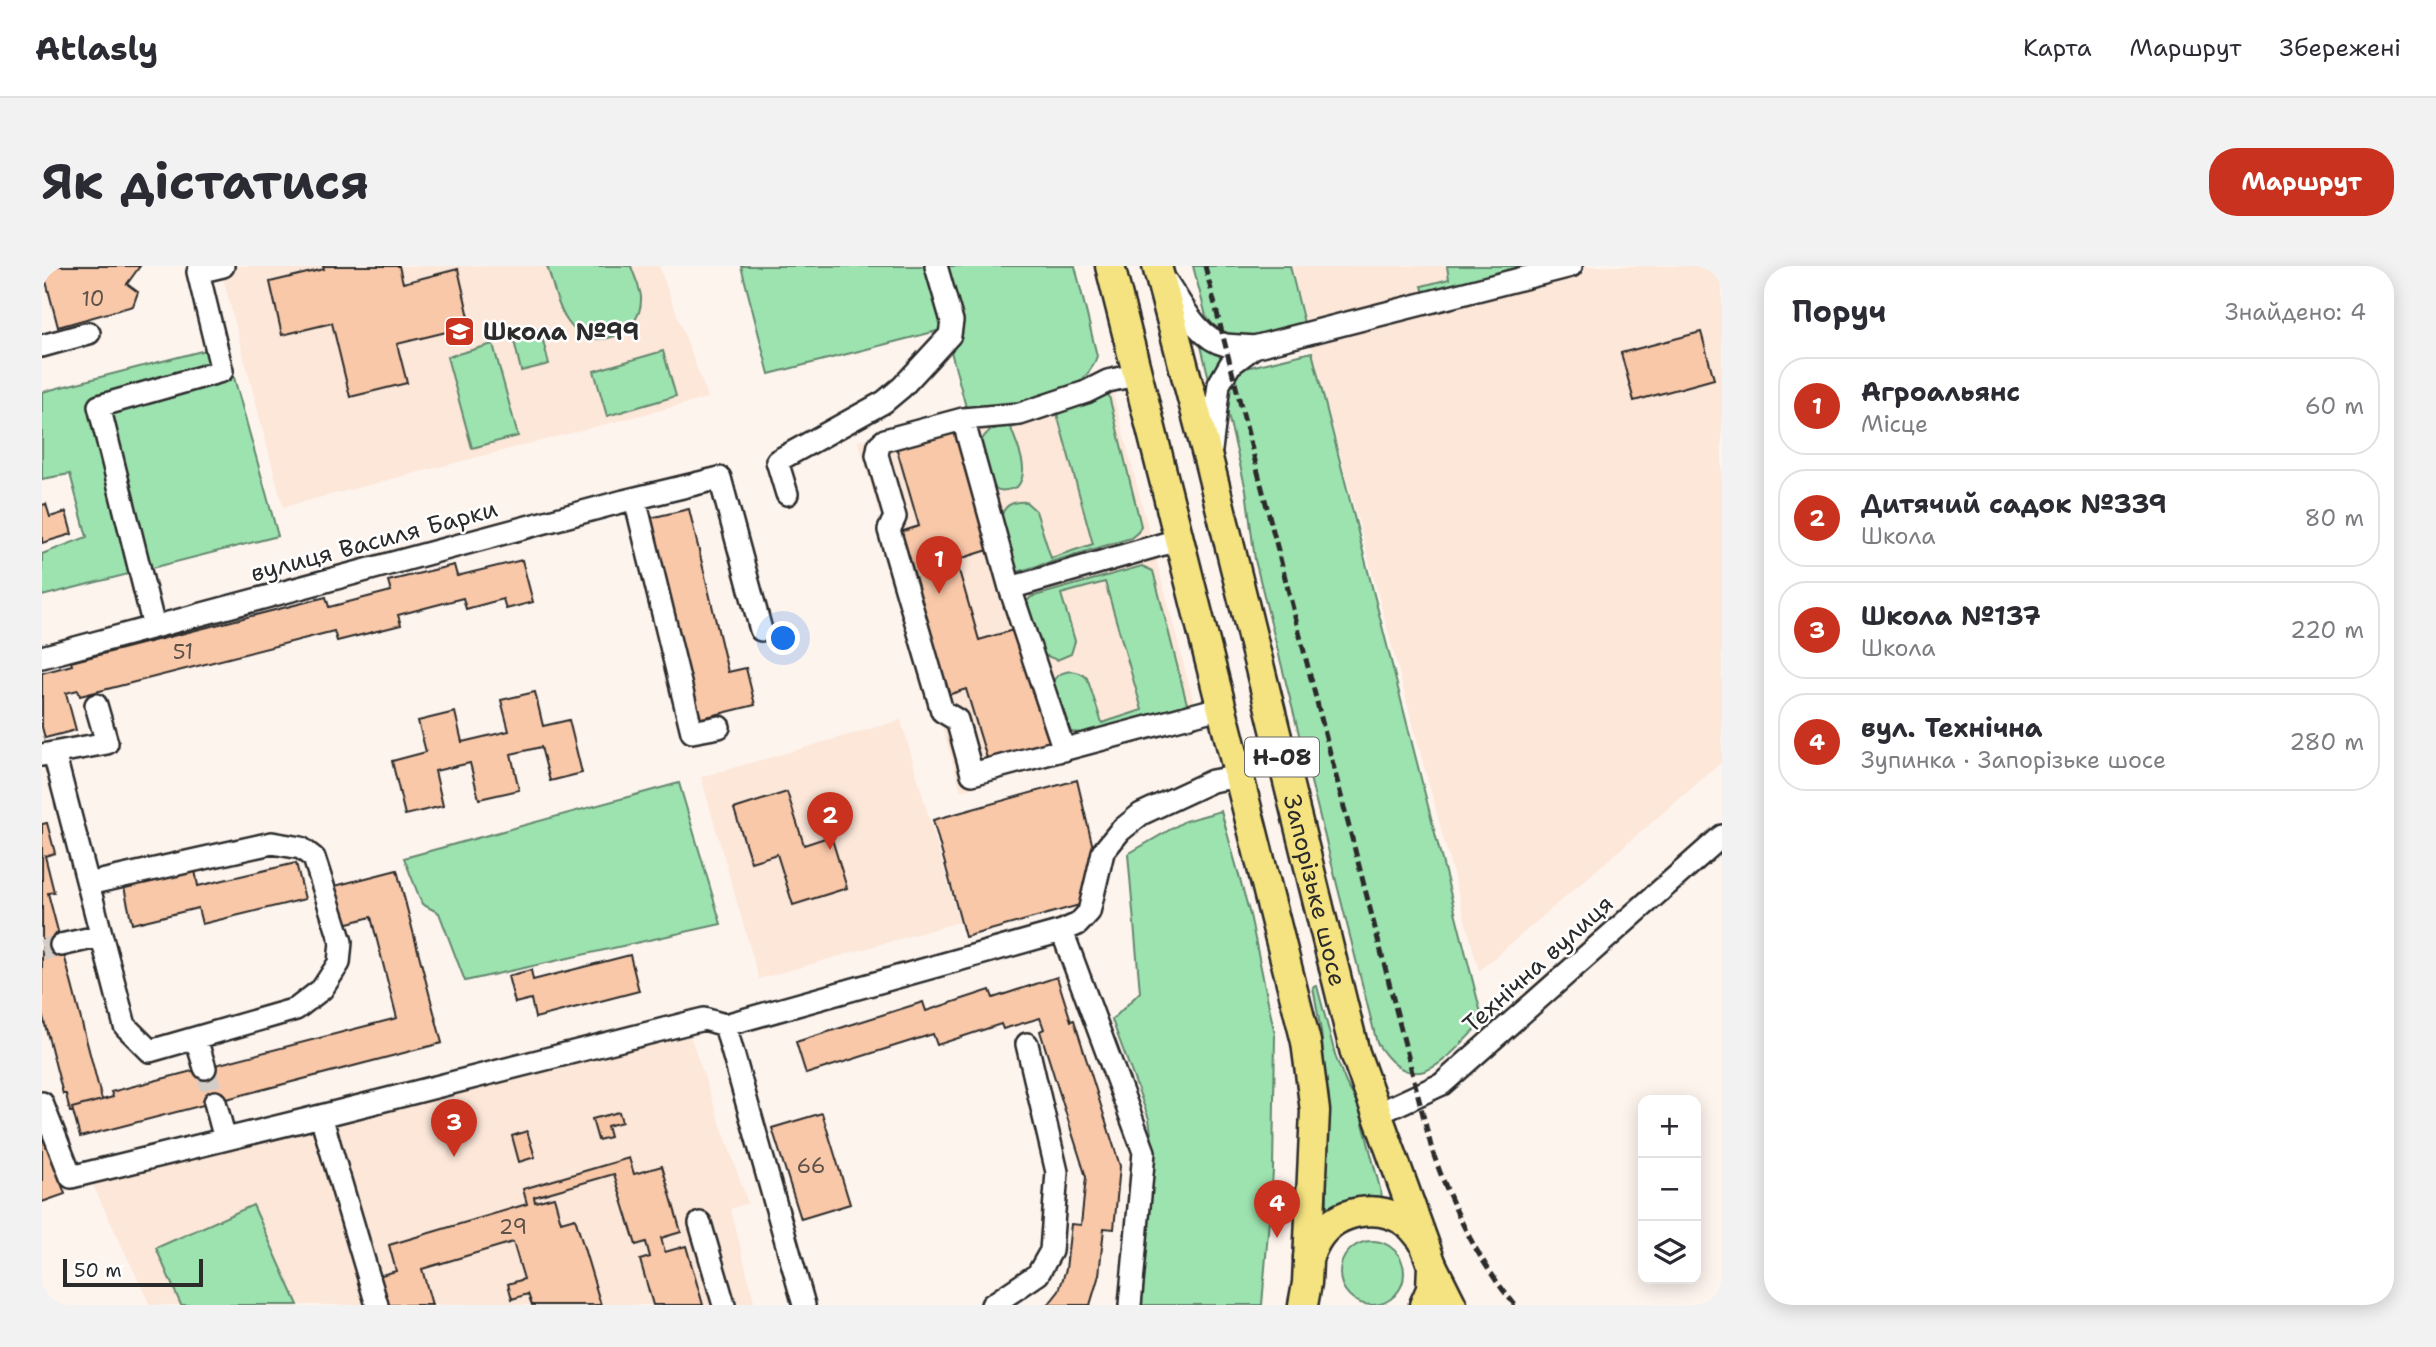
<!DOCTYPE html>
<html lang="uk">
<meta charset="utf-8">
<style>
:root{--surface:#fff;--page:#f2f2f3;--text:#2b2b33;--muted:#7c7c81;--line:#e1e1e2;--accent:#c8321e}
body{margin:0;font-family:"Shantell Sans",sans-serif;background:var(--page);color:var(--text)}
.controls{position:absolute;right:21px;bottom:21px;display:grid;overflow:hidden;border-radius:14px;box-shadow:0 4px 18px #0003}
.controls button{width:63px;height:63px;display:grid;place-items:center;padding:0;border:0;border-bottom:2px solid var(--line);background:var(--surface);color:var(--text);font:35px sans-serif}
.scale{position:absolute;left:21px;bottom:18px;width:140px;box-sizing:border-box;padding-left:7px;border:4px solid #2b2b2b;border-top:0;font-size:19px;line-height:24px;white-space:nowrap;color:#2b2b2b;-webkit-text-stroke:5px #fff;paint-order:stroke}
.you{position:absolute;left:742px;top:373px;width:24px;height:24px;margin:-18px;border:5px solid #fff;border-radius:50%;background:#1a73e8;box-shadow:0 0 0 10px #1a73e833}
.badge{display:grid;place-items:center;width:46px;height:46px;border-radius:50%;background:var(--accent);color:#fff;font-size:23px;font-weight:700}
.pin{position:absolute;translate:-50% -58px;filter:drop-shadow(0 2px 4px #0008)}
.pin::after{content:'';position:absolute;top:37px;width:24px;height:21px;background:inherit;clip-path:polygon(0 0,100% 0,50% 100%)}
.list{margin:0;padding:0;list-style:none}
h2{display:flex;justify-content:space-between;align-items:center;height:91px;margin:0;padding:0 28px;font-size:30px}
h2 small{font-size:23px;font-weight:400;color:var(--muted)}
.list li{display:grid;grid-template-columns:46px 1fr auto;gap:21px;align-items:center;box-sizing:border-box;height:98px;margin:0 14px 14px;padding:0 14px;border:2px solid var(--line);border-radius:28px}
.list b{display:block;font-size:26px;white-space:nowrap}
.list p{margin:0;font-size:23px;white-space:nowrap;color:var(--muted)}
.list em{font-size:23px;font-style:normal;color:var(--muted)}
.icon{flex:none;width:38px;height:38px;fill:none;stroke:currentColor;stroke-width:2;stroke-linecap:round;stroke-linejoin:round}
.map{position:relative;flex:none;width:1680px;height:1039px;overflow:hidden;border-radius:28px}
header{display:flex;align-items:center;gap:42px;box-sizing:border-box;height:98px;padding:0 35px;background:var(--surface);border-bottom:2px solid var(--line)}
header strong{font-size:33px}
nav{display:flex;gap:38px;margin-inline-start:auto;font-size:24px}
.intro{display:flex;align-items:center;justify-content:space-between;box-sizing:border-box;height:168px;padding:0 42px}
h1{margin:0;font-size:49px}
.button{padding:18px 32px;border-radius:28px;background:var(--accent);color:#fff;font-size:24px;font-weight:700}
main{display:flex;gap:42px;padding:0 42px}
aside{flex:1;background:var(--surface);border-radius:28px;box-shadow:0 4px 18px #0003}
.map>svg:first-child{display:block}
</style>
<header>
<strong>Atlasly</strong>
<nav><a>Карта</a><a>Маршрут</a><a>Збережені</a></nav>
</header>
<div class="intro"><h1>Як дістатися</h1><a class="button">Маршрут</a></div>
<main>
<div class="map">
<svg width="1680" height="1039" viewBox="0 0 1680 1039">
<rect width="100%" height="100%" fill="#fef4ee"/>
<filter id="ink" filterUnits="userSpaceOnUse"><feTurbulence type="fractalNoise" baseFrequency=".0143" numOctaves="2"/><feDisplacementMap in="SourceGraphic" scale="14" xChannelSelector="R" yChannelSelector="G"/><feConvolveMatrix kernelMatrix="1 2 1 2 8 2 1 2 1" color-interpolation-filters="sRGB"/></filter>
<g filter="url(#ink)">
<path fill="#fce7d9" d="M178,0h439l49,132 -425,109z
M1250,0h430v496l-243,209 -171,-637z
M1067,112l90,345 -238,68 -103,-350 109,-30z
M859,454l58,202 -200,57 -58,-202z
M645,761l61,176 -17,6 24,96h-605l-60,-126 217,-55 12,11 16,-5 5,-14z"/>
<path fill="#9de3b0" stroke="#64876e" stroke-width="2" d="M505,0h84c3,10 9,21 10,31 2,40 -51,57 -73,25 -11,-15 -15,-39 -21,-56z
M699,0h334l22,90c-15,48 -88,52 -130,55l-22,-82 -176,45z
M1151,0h97l14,57 -64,16 -15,-4 -12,-10 -7,-9z
M1405,0h85l-108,27 -2,-7 27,-7z
M498,63l9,35 -28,7 -8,-35z
M1157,72l20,13 2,8 -7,11 -4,13z
M451,78l25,92 -46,12 -25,-91z
M183,79l53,191 -236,60v-42l45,-17 -17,-63 -28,5v-87z
M621,85l13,45 -69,20 -13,-45z
M1270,86l171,669c-34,34 -67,84 -106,22l-122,-483 -9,-70 -20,-84 1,-17 5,-12 14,-9z
M1066,126l33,134 -3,6 -7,6 -114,34 -7,-4 -9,-49c2,-14 12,-18 25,-17l10,9 15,47 42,-14 -36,-130 -46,14c6,18 20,43 6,59 -7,2 -15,6 -22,1 -6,-4 -14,-37 -14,-44 1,-7 5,-10 10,-14z
M1100,300l11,5 34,133 -103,29 -13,-1 -5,-3 -15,-44c6,-15 24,-18 36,-7l15,45 40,-13 -37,-128 -44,12 14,47 -4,13 -14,6 -13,-5 -4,-4 -13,-50 4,-4z
M637,517l42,141 -256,57 -26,-68 -17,-9 -18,-46z
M1179,545l29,104 25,120 -2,136 -11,134h-121l12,-157 -4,-29 -37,-99 28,-28 -12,-138 57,-33z
M1275,720l19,72 10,25 12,21 25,96 -56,14v-122l-6,-61 -8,-44z
M211,939l45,100h-117l-25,-57z
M1298 1007a32 32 0 1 1 64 0a32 32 0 1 1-64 0Z"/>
<path fill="#f9c8a9" stroke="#2b2b2b" stroke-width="2" d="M0,0h98l-13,18 11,8 -5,14 -75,21z
M281,0h76l4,17 55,-14 13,57 -74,18 10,39 -57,14 -18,-74 -50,12 -12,-53 54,-13z
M1659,66l13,47 -80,22 -13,-48z
M916,150l40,131 -42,13 23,80 41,-12 39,132 -66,18 -27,-89 -24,8 -48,-163 25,-8 -26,-90z
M4,238l4,13 16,-5 6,22 -30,9v-38z
M647,243l39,163 18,-4 9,37 -57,14 -48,-201z
M480,294l11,42 -27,7 -3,-10 -37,10 -3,-11 -65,17 3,10 -64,16 -3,-10 -254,65 -2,-6 -12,3 10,37 -31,8 -3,-11v-54l30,-8 -1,-3 255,-65 3,10 62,-16 -3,-10 66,-16 3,11z
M493,426l8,34 26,-6 13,53 -32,8 -9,-34 -30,7 8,36 -40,9 -9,-36 -35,8 8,35 -38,9 -13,-54 34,-9 -8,-31 37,-9 7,30 47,-11 -8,-31z
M1035,514l17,72 -11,52 -118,33 -32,-117z
M745,526l17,53 27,-9 16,52 -54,17 -16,-51 -26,8 -17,-53z
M5,557l8,30 -10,3 9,36 -6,1 54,207 -30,8 1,4h-3l-4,-18h-3l-21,-81v-189z
M254,597l9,36 -103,25 -4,-16 -66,16 -8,-37 71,-17 3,16z
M355,604l45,173 -362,94 -8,-29 41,-11 -2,-5 286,-74 -26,-101 -34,9 -10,-38z
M588,689l9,36 -104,27 -4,-19 -16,4 -7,-27 23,-6 2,10z
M1015,711l14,44 3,-1 46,146 -6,63 -10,-1 -5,47 -9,30h-42l11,-14 7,-22 5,-45 10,1 5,-48 -46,-146 4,-2 -4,-11 -37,11 -2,-5 -64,21 -4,-11 -127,40 -10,-32 127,-40 3,9 64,-21 3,8z
M577,846l3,10 -15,4 3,11 -12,3 -6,-21z
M780,847l28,91 -49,15 -29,-91z
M0,864l23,64 -23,8z
M485,865l8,26 -16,5 -7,-26z
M587,892l5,16 28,-8 19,66 -20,6 4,14 21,-6 17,59h-50l-13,-45 10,-3 -4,-15 -10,3 -22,-71 -80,23 1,5 19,-5 7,25 14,-4 26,87h-69l-4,-11 -16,5 -4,-15 16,-5 -11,-37 -91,27 10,36h-45l-9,-29 18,-5 -7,-26 138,-41 -4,-15z"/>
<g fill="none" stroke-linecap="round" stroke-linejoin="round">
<path stroke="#d4ccc7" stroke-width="21" stroke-dasharray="21 10" stroke-linecap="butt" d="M0,684l19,-5
M163,802l10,34"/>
<defs>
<path id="minor" d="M1124,15c15,22 32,58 60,64 9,1 19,1 28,2l317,-81
M0,80l47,-13
M1097,108l-31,7 -22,11 -66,22 -57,5 -78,21 -6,5 -2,10 18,62 -6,13 53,181 15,9 15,54 251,-67
M921,153l47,169 54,162
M1169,184l8,-66 11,-19 24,-18
M745,228l-10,-33 107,-59 18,-15 48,-52 2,-14 -16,-55
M593,233l57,233 27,-5
M968,322l171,-49
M112,361l-55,-221 123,-35 -24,-99 25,-6
M0,391l582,-156 96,-23 41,152
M12,487l71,273 25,25 146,-42 26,-20 17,-26 2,-21 -27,-84 -13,-10 -29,-5 -184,41
M0,489l65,-12 -11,-38
M1020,665l82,221 -14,153
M19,679l40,-9
M683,759l79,280
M154,773l9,29
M173,836l10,37
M0,837l29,74 250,-61 383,-97 21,6 337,-94 16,-7 11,-12 14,-60 17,-21 21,-17 71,-33 28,-5
M1335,848l65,-30 280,-248
M279,850l56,189
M658,957l24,82
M950,1039l46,-31 13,-23 6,-79 -30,-128"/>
<g id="major">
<path d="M1068,0l196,776 9,69 -8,172 -4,22"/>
<path id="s1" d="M1115,0l53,200 145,587 77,212 -1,24 -7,16"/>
<path d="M1266,992c3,-7 6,-14 10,-20 19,-29 62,-35 89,-15 6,4 10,11 15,16"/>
<path d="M1390,999l20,40"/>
</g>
</defs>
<use href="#minor" stroke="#2b2b2b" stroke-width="26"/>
<use href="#major" stroke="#2b2b2b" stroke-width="33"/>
<use href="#minor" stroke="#fff" stroke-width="21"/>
<use href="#major" stroke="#f5e381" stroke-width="28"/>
<path stroke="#2b2b2b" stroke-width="5" stroke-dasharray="10 5" stroke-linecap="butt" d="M1163,0l227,884c19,55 45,110 83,155"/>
</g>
</g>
<defs>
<symbol id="school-square" viewBox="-11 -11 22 22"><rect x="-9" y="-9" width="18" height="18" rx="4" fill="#c8321e" stroke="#fff"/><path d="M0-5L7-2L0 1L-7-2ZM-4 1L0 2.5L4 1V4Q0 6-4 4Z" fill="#fff"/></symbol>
</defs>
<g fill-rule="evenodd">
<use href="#school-square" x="400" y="48" width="35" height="35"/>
</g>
<g text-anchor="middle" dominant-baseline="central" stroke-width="5" stroke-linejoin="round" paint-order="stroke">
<g font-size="21" fill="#5e524a">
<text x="51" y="33">10</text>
<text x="141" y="386">51</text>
<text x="769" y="900">66</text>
<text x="471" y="961">29</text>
</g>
<rect fill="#fff" stroke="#6b6b6b" stroke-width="2" x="1203" y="471.5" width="74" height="39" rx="5"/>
<g font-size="23" font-weight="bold" fill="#2b2b2b">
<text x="1240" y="491">Н-08</text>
</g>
<g font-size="24" font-weight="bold" fill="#2b2b2b" stroke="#fff" text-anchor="start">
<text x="441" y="66">Школа №99</text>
</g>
<g font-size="24" fill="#2b2b2b" stroke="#fff">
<text transform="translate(332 275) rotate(-15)">вулиця Василя Барки</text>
<text stroke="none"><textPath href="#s1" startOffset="644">Запорізьке шосе</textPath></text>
<text transform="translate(1496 698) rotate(-42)">Технічна вулиця</text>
</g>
</g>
</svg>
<div class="controls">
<button>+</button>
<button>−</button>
<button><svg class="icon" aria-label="layers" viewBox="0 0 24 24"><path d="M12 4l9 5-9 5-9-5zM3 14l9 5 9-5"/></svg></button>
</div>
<div class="scale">50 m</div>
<div class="you"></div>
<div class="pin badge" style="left:897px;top:328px">1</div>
<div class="pin badge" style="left:788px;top:584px">2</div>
<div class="pin badge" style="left:412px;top:891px">3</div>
<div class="pin badge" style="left:1235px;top:972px">4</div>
</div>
<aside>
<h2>Поруч<small>Знайдено: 4</small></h2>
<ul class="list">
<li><span class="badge">1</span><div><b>Агроальянс</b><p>Місце</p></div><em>60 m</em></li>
<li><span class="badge">2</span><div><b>Дитячий садок №339</b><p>Школа</p></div><em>80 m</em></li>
<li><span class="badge">3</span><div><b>Школа №137</b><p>Школа</p></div><em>220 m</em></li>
<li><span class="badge">4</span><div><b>вул. Технічна</b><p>Зупинка · Запорізьке шосе</p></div><em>280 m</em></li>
</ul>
</aside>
</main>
